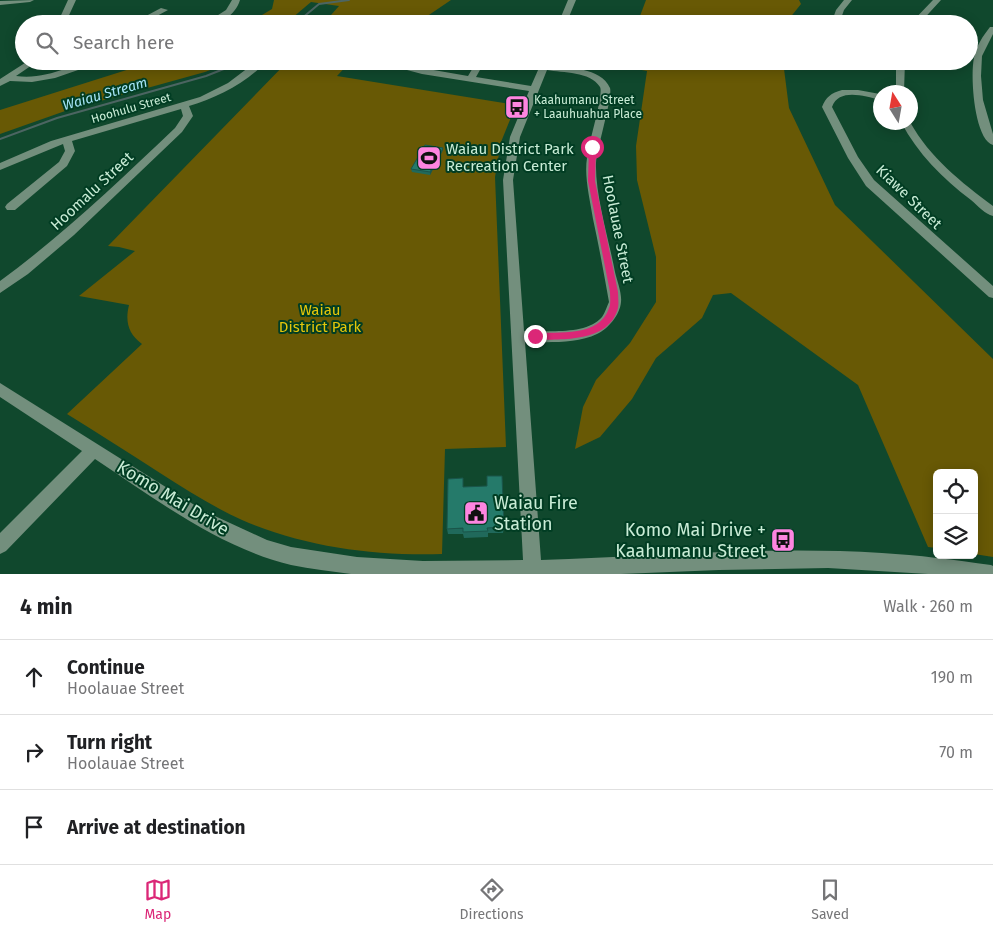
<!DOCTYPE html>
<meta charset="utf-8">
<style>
:root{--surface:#fff;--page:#f6f6f6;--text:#202124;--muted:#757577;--line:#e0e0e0;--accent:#db2777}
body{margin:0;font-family:"Fira Sans",sans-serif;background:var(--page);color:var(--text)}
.controls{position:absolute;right:15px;bottom:15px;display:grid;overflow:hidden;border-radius:8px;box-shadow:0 2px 12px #0003}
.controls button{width:45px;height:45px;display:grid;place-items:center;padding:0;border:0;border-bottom:1px solid var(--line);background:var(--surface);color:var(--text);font:25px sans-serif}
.compass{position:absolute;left:873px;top:85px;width:45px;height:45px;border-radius:50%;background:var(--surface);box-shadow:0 2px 12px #0003;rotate:349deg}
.stop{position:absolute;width:15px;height:15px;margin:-11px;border:4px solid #db2777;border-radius:50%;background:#fff}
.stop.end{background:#db2777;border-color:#fff;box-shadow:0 1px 5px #0008}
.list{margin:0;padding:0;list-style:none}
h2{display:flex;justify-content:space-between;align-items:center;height:65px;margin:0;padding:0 20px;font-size:21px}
h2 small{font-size:16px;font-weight:400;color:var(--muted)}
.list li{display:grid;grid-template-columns:32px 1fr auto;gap:15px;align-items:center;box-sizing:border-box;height:75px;padding:0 20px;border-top:1px solid var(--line)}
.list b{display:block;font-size:19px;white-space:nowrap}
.list p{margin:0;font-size:16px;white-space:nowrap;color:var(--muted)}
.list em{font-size:16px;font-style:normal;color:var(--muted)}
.icon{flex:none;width:28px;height:28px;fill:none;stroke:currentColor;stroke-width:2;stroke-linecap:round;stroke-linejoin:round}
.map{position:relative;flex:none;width:993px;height:574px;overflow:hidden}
.search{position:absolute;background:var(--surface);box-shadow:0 2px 12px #0003;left:15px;right:15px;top:15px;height:55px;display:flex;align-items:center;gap:12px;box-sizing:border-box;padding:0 18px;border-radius:28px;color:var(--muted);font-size:19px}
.sheet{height:290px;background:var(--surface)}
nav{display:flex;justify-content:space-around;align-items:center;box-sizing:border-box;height:70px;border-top:1px solid var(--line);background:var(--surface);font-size:14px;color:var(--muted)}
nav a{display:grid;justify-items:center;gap:2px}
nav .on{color:var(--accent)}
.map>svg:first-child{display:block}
</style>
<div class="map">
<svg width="993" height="574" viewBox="0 0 993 574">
<rect width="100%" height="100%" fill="#10482d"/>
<path fill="#685905" d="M274,0h177l-31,21 -18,-4 -9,7h-70l16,-18 -28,-4 -26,22h-38l25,-15z
M646,0h153l2,4 -16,20h-148z
M155,61h79l-29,11 -137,38 -68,24v-24z
M288,61h63l-14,15 179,29 -15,37 -6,35 11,270 -61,2 -3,105c-68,2 -137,-7 -200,-34 -29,-13 -55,-30 -82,-47 -31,-20 -62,-40 -93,-59l75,-70c-14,-10 -17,-23 -13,-39l-50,-9 56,-45 -16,-4 -11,-1z
M622,61h161l6,47 46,97 158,154v198l-19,-3v-81h-37v75l-9,-1 -70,-162 -127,-92 -18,2 -11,23 -46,40 -24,41 -32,38 -25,12 8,-42 13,-27 34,-37 26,-41v-45l-19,-77 -1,-34 11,-75 -27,-5z"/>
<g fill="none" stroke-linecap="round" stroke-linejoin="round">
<path stroke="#4c6562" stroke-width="2" d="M295,24l24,-20 30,-4
M0,139l57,-21 149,-42 38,-15"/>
<path fill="#738f7d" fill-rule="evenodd" d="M34,0l-4,2 -30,3v-4z
M68,0h8l-11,24h-8z
M232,0h8c-5,16 -20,24 -36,24l22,-14z
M568,0h8l-10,24h-8z
M844,0h8l-8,10 -5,14h-8l5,-14z
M933,0h8l-22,24h-9z
M161,8l7,2 -26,14h-11z
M990,27h3v7l-11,22 -1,20 2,24 10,34v11c-19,-6 -23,-70 -19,-87 2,-12 9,-22 16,-31z
M28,61h10l-22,15c32,5 58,-15 88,-15l-49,17 -23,4 -22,-1 -10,5v-7z
M257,61h10c-21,22 -50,37 -78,45l4,10 -11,16 -108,103 -46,39 -28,19v-12c63,-46 119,-100 175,-153l8,-12 -2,-7 -109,32 3,10 -8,15 -52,44h-8l-2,-3 2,-3 52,-42 6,-11 -2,-7 -63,26v-7l51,-22 149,-44 28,-14z
M395,61h10l17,7 46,8 9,-15h8l-9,16 55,9 11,-25h8l-1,4c18,3 52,2 61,23 3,8 -13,60 -14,75 -1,32 13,77 19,109 2,9 7,21 6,30 -1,13 -13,27 -24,32 -21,10 -49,8 -72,8l16,218c113,-4 227,-14 341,-7 36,2 73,7 109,12l2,1v8h-65l-100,-6 -109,2 -98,4h-270c-20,-3 -40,-5 -60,-9 -73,-18 -134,-65 -196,-106l-89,92 -6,3v-21l82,-82 -82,-54v-14l204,128 63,29 24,7 66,10 66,4 100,-1 -20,-380 7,-43 19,-46 -107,-17 -15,-4zM547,70c16,3 43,1 53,17 4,7 -12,58 -13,71 -3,19 3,41 6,61 6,27 11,55 16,83 -2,4 -4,11 -7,15 -17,19 -55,13 -78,14l-11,-151 7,-43z
M868,61l29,3v-3h8l-1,31h-8v-23z
M842,90h16l22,4v6c-16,-4 -41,-12 -48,7l26,50 16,23 119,106v12l-4,-1 -123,-111 -18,-28 -26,-51c4,-10 9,-14 20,-17z
M901,122h9c20,36 51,60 83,84v10c-8,-2 -15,-10 -22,-16 -29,-22 -53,-46 -70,-78z"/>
</g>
<path fill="#20695b" d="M443,150l-13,25 -18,-3 -1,-3z
M504,527l-1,6h-15v4l-24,1 -1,-4h-15l-1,-5z"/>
<path fill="#1a554a" d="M443,148v2l-13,25v-3z"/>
<path fill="#257a6a" stroke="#1a554a" d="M425,145l18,3 -13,24 -19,-3z
M487,476h15l2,51 -17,1 1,3 -25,1v-4l-16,1 1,-50 15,-1v9l24,-1z"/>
<path fill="#db2777" d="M592,145l4,2 -1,34 23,111c0,5 1,11 0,16 -9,35 -56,31 -83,32l-5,-4 5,-3c23,-1 65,4 74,-25 2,-4 1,-11 1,-16l-22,-111 1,-34z"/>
<defs>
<symbol id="bus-square" viewBox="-11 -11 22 22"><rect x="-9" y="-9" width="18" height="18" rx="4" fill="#fe85e0" stroke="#013d23"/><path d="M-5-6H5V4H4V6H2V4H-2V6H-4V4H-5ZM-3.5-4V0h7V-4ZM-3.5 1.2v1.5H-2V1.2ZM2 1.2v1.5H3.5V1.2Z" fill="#111"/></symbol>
<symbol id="stadium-square" viewBox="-11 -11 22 22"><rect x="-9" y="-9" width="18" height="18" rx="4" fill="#fe85e0" stroke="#013d23"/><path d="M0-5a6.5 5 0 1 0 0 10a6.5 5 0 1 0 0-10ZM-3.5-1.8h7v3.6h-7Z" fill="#111"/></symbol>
<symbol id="civic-square" viewBox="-11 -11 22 22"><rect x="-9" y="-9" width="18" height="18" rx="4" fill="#fe85e0" stroke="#013d23"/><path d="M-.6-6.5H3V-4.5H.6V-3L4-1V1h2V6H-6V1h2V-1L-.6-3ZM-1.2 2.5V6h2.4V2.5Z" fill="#111"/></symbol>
</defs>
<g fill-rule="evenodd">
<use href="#bus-square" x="503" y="93" width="28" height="28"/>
<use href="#stadium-square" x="415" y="144" width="28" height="28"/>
<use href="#civic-square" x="462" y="499" width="28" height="28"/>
<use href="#bus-square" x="769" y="526" width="28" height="28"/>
</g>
<g text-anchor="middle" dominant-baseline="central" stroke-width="4" stroke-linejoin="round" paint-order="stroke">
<g font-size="12" fill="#c9ecd6" stroke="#013d23" text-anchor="start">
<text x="534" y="100">Kaahumanu Street<tspan x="534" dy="14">+ Laauhuahua Place</tspan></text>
</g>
<g font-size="12" fill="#c9ecd6" stroke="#013d23">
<text transform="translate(131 108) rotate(-16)">Hoohulu Street</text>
</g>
<g font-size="14" font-style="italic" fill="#a5e4f6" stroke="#013d23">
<text transform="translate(105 94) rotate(-16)">Waiau Stream</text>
</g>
<g font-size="15" fill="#c9ecd6" stroke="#013d23" text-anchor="start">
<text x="446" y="149">Waiau District Park<tspan x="446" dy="17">Recreation Center</tspan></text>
</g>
<g font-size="15" fill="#c9ecd6" stroke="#013d23">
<text transform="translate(92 191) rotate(-43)">Hoomalu Street</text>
<text transform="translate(909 197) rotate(44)">Kiawe Street</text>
<text transform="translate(618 229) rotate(79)">Hoolauae Street</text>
</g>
<g font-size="15" fill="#e5c60a" stroke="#013d23">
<text x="320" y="310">Waiau<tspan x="320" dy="17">District Park</tspan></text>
</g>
<g font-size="18" fill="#c9ecd6" stroke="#013d23">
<text transform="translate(173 498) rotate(31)">Komo Mai Drive</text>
</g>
<g font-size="18" fill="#c9ecd6" stroke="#013d23" text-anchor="start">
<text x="494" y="503">Waiau Fire<tspan x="494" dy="21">Station</tspan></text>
<text x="766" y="530" text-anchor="end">Komo Mai Drive +<tspan x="766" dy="21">Kaahumanu Street</tspan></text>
</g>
</g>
</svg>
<div class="controls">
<button><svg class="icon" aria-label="locate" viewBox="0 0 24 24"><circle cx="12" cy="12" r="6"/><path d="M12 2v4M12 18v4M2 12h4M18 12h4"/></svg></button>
<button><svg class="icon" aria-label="layers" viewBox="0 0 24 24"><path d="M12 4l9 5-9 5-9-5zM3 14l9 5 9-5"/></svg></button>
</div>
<svg class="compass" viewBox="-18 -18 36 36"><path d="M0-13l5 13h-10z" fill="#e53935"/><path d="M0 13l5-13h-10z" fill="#757577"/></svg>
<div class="stop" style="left:592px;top:147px"></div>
<div class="stop end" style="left:535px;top:336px"></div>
<div class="search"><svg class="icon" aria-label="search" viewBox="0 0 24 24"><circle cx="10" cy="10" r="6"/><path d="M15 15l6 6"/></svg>Search here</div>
</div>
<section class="sheet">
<h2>4 min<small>Walk · 260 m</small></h2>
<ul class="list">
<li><svg class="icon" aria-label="ahead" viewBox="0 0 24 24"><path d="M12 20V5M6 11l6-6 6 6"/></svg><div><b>Continue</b><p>Hoolauae Street</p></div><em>190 m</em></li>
<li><svg class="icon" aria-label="right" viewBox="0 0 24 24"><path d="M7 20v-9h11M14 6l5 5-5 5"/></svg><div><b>Turn right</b><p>Hoolauae Street</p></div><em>70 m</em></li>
<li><svg class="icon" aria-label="arrive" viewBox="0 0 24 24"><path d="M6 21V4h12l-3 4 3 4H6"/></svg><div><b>Arrive at destination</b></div></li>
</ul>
</section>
<nav>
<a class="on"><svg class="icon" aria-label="map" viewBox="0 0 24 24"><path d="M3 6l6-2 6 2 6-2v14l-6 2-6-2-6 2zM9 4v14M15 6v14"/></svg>Map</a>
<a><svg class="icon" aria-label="directions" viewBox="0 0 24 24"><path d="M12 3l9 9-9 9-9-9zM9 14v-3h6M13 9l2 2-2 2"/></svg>Directions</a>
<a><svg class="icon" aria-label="saved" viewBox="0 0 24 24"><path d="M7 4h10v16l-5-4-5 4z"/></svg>Saved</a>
</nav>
